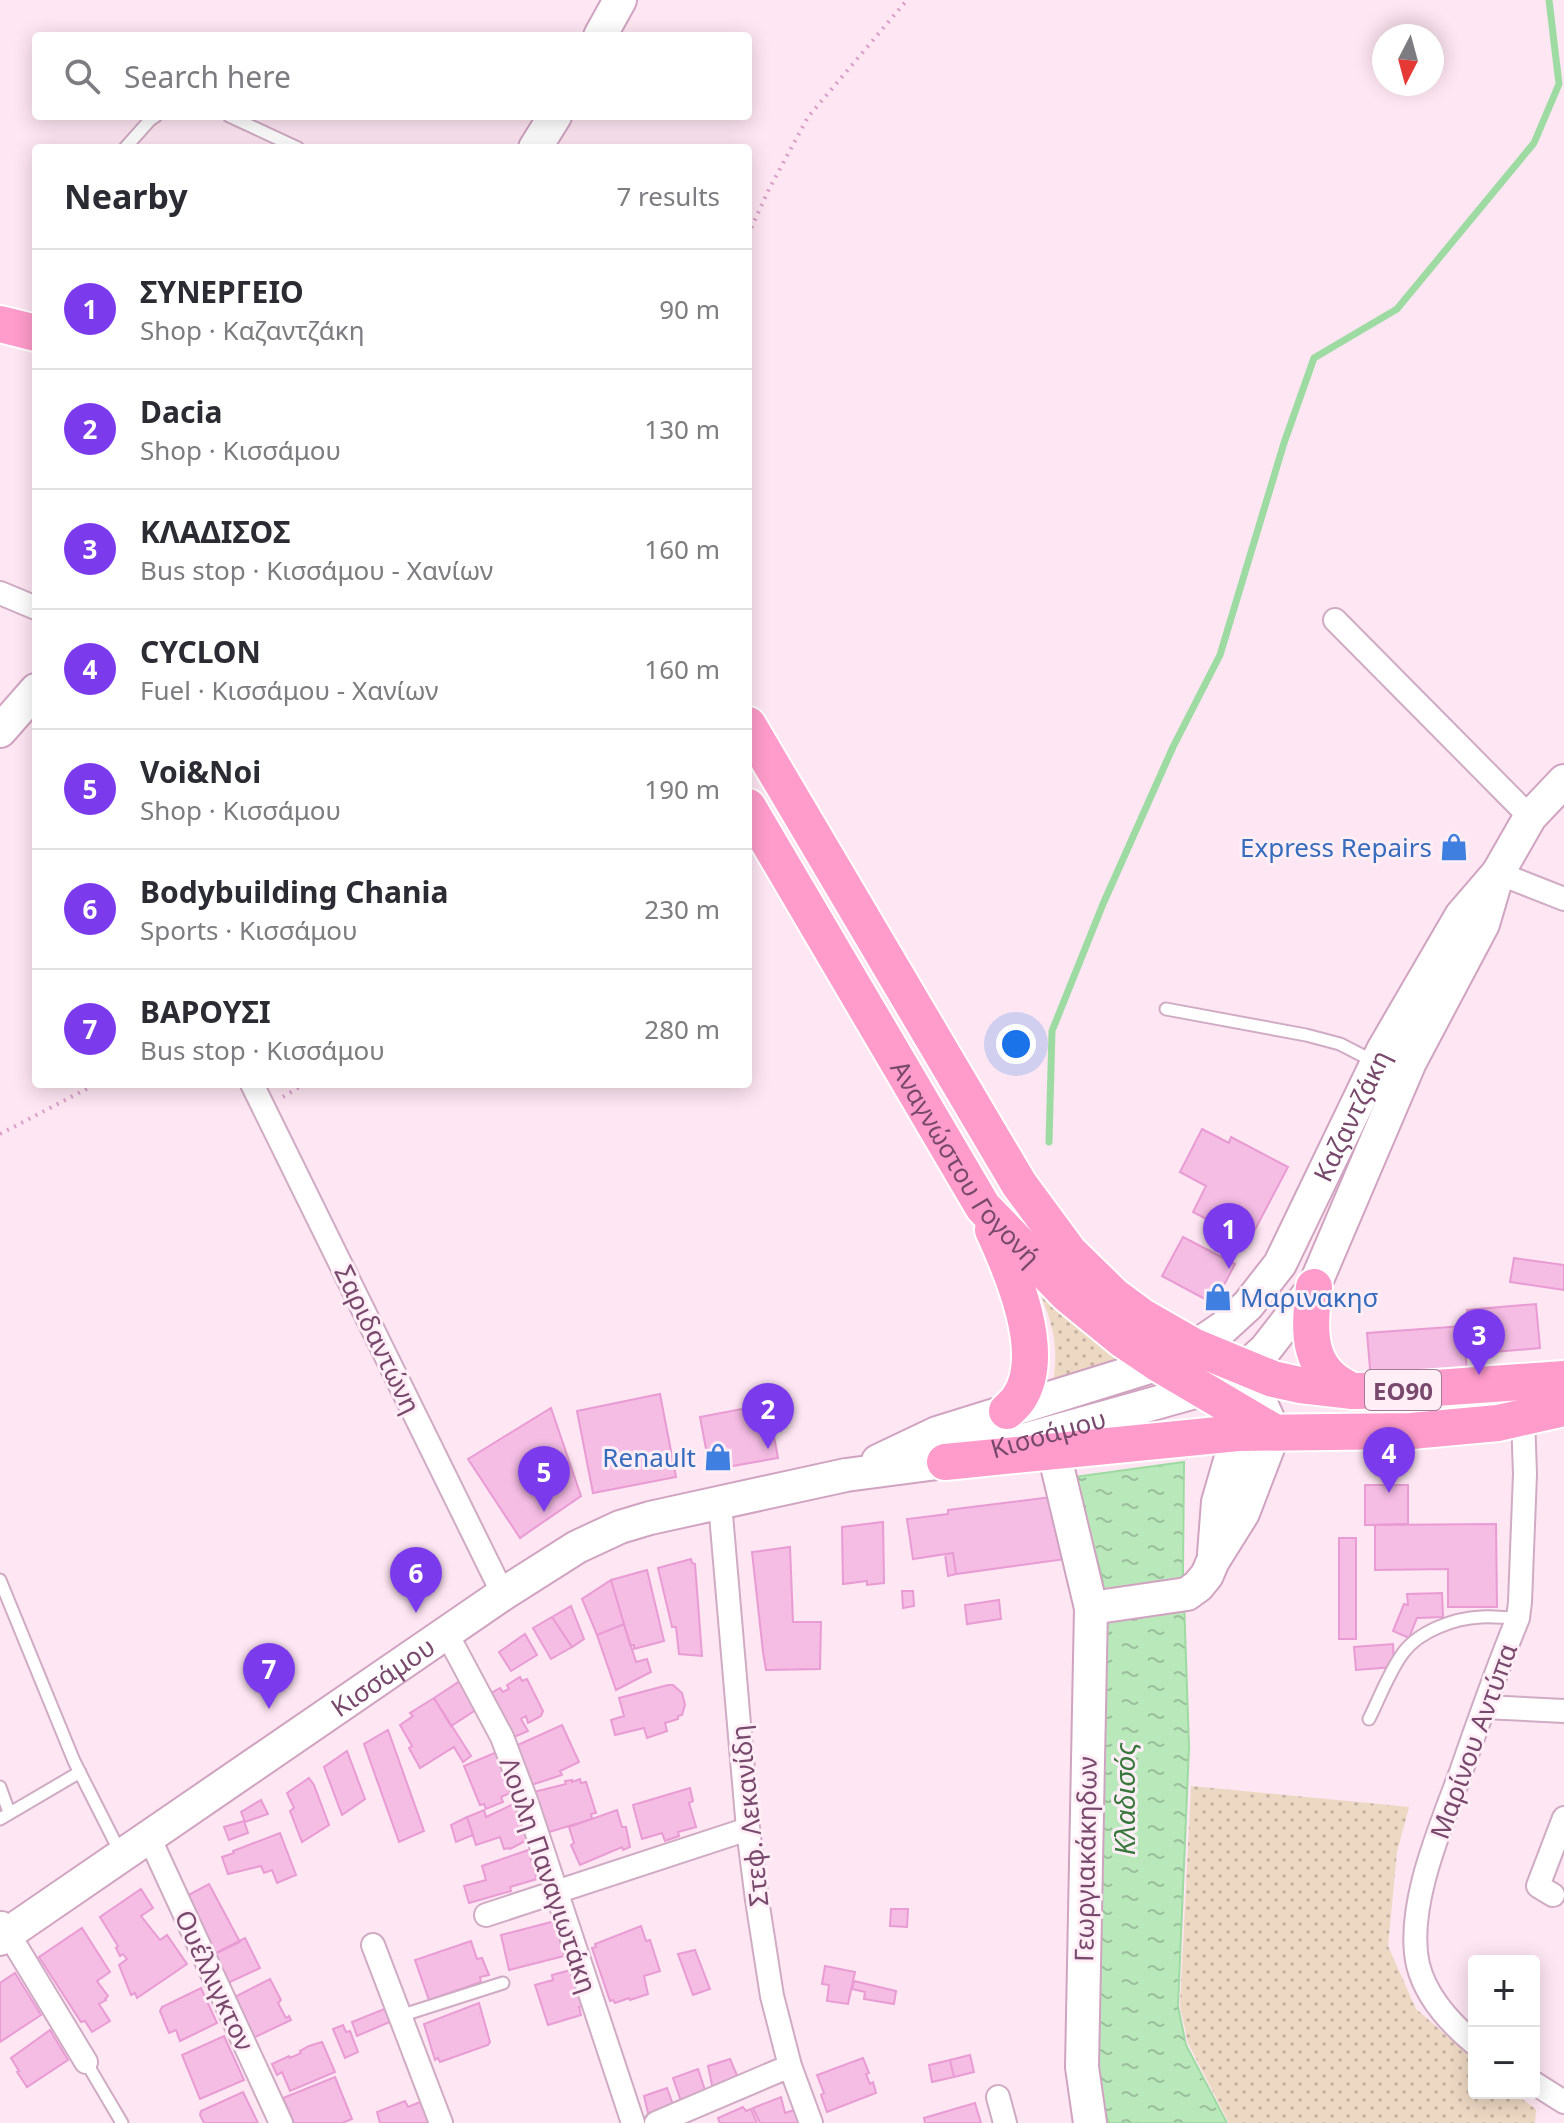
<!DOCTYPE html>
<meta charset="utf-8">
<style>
:root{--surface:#fff;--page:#f2f2f3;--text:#2b2b33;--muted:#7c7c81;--line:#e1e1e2;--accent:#7c3aed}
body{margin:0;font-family:"Noto Sans",sans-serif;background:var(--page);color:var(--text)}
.controls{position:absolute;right:24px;bottom:24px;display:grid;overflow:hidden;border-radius:8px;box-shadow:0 4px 20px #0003}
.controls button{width:72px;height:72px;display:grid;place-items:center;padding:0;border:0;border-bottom:2px solid var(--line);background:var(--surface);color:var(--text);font:40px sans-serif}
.compass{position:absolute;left:1372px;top:24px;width:72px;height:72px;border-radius:50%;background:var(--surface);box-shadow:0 4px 20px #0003;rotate:186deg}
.you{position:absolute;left:1016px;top:1044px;width:28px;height:28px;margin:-20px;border:6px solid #fff;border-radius:50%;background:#1a73e8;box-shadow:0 0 0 12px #1a73e833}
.badge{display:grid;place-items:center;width:52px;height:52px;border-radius:50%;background:var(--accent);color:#fff;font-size:26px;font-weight:700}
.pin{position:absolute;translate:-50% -66px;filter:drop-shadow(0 2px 4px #0008)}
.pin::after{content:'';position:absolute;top:42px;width:28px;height:24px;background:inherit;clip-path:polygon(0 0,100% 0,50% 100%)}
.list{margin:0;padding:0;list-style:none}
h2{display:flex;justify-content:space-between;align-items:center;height:104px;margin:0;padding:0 32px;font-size:34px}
h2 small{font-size:26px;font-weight:400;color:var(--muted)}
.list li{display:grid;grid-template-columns:52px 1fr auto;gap:24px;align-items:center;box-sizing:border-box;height:120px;padding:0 32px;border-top:2px solid var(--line)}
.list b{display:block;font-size:30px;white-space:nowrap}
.list p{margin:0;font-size:26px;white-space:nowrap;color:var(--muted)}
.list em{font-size:26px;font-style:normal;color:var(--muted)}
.icon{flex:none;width:44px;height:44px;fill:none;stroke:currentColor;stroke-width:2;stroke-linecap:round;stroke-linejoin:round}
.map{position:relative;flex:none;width:1564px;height:2123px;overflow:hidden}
.search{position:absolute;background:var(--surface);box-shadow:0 4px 20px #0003;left:32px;top:32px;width:720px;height:88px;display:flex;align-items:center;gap:20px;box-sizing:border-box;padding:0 28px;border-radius:8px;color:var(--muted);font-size:30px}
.panel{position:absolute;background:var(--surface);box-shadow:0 4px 20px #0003;left:32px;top:144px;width:720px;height:944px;border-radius:8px}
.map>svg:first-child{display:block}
</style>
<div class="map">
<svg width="1564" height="2123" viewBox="0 0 1564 2123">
<defs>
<pattern id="grass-dots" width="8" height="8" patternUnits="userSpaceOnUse" patternTransform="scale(2)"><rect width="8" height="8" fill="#edd8c3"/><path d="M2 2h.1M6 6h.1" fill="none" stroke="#c5b1a3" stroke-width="1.8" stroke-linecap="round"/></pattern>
<pattern id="water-ripples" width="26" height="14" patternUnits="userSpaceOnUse" patternTransform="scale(2)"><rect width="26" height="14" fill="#b9e9bb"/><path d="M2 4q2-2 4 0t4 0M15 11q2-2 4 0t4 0" fill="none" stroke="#9bbf9c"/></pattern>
</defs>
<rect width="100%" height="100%" fill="#fee6f2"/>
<path fill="url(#grass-dots)" d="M1042,1285l76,77 -65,22c6,-41 0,-59 -15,-96z
M1191,1786l218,21 -12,45 -9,94 28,63 58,50v34h39l23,16 -1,14h-306l-41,-80 -8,-38z"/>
<path fill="url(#water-ripples)" stroke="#9edba2" stroke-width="2" d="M1184,1462l-1,108 6,177 -11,259 8,39 41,78h-118l-16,-46 14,-462 -5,-38 -28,-100z"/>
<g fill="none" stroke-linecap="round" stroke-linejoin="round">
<path stroke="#9edba2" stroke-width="7" d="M1049,1142l3,-111 51,-127 70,-157 47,-92 64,-212 30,-85 83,-49 137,-166 25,-59 -10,-84"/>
</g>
<path fill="#f5bce4" stroke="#e99bd3" stroke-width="2" d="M1202,1129l27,14 2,-6 57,30 -39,74 -56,-29 13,-26 -26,-14z
M1183,1237l52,27 -21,40 -52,-28z
M1514,1258l50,7v25l-54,-8z
M1536,1304l4,44 -69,6 -4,-44z
M1463,1326l4,46 -96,8 -4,-47z
M660,1394l16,83 -83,16 -16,-82z
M768,1404l10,54 -68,12 -10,-53z
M551,1408l30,88 -61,42 -52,-79z
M1365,1485h43v39l-43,1z
M1059,1496l7,63 -110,15 -3,-21 -40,6 -6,-40 41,-5v-4z
M883,1522l1,61 -17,2v-4l-24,3 -1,-57z
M1496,1524l1,83h-49v-38l-73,1v-45z
M1339,1538h17v101h-17z
M790,1547l3,75h28l-1,47 -54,1 -3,-18 -11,-100z
M953,1553l3,21 -8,2 -3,-22z
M691,1559l1,4 3,1 7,92 -23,-2 -3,-27h-4l-14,-59z
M647,1570l17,71 -30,8v-4h-4l-19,-65z
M611,1580l13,44 -27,11 -15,-36z
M902,1591h11l1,15 -11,2z
M1442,1593l1,24 -26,1 -8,20 -16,-7 11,-27 4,1 -1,-11z
M999,1600l2,19 -34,5 -2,-19z
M571,1606l13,33 -12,8 -20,-30z
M552,1617l20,30 -21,12 -18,-31z
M624,1624l12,38 11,-3 4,13 -35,18 -19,-55z
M525,1634l12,21 -26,16 -12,-19z
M1393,1644l1,23 -38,3 -2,-23z
M520,1677l2,4 5,-2 16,32 -2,5 -13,7 -2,-7 -5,3 7,12 -16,7 -26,-42 14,-8 3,4 6,-3 -2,-4z
M463,1679l16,29 -28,18 -17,-28z
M668,1685h5l9,8 3,12 -3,10 -4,1v3l-13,4 2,8 -20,7 -3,-10 -29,7 -4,-15 13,-4 -5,-18z
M434,1698l37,58 -8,6 -9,-15 -34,21 -11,-20 3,-2 -12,-21 13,-9 -3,-3z
M562,1725l17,37 -19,9 2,4 -34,11 -17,-38z
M388,1730l36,101 -25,11 -35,-98z
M347,1751l18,48 -23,16 -18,-48z
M499,1751l17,39 -15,7 2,5 -17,7 -2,-5 -4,1 -16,-39z
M309,1778l5,7 15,40 -27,17 -12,-31 4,-3 -7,-15z
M580,1779l1,4 5,-1 10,31 -5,1 1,5 -43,13 -15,-40 32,-8 -1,-3 7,-1v2z
M690,1788l3,13 -4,2 7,24 -18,5 1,4 -14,5 -3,-8 -20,6 -9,-34z
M261,1800l7,14 -23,8 -4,-10z
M518,1802l13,36 -21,11 -1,-1 -5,1 -4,-12 -24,8 -9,-28 17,-7 2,7z
M617,1810l5,17h4l4,20 -7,3 -1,-3 -42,18 -9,-20 3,-2 -5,-16z
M467,1817l6,18 -17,7 -5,-17z
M244,1821l4,12 -19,7 -5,-13z
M280,1833l16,42 -19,8 -5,-13 -8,3 -3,-7 -33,8 -6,-17 12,-4 -1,-2z
M528,1850l9,29 -27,8 1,4 -42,12 -5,-17 22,-6 -4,-14z
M209,1884l31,58 -27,13 -30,-57z
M141,1889l12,19 -12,8 19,24 7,-5 20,29 -50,34 -2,-5 -4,2 -12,-30 8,-6 -4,-5 -3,2 -4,-8 2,-2 -18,-29z
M891,1909h17l-1,18 -17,-1z
M555,1921l9,35 -55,14 -8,-35z
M641,1926l5,15 4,-1 10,31 -16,5 4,18 -18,6 -1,-2 -14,5 -2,-3 -3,1 -18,-53 4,-1 -1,-3z
M82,1928l28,44 -13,9 11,15 -3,3 1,1 -7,4 11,17 -18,11 -7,-11 -4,1 -42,-65z
M245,1938l15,30 -32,15 -14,-29z
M471,1941l6,18 5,-1 7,17 -9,2 1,5 -52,18 -14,-40z
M695,1950l15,39 -17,6 -15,-41z
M825,1966l30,6 -7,32 -21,-3 2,-16 -7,-1z
M578,1968l9,36 -8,3 2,8 -33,10 -13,-40 18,-5 -1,-5z
M15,1973l26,42 -41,27v-59z
M270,1979l11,21 -3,3 8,15 3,-2 2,4 -40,19 -20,-40z
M854,1981l42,10 -2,13 -30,-5 1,-7 -13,-3z
M201,1988l16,35 -37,18 -4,-11 -7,3 -9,-22 2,-4z
M479,2003l11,39 -2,3 -48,17 -2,-4 -3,2 -11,-36z
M394,2005l5,13 -42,18 -5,-14z
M343,2025l3,7 4,-1 8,21 -13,6 -12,-29z
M50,2030l18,30 -41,27 -10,-15 2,-1 -8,-13z
M224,2036l20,44 -44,19 -18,-44z
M322,2042l13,30 -45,19 -8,-19 -5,3 -5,-11 17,-8 1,2 11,-5 -1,-2 9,-5z
M970,2055l4,17 -20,5 -4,-17z
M863,2058l6,15 -3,1 4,10 3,-2 3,11 -49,19 -6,-17 3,-2 -7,-18z
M730,2059l9,21 -26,10 -5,-24z
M950,2060l4,17 -22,5 -3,-17z
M698,2069l8,24 -25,8 -8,-23z
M335,2077l17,42 -10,4h-48l-11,-25z
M667,2088l9,25 -26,8 -6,-25z
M243,2092l15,31h-54l-4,-8 1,-4z
M781,2097l4,16 12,-4 4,14h-41l-7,-15z
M425,2100l11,23h-56l-3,-11 28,-11 3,6z
M975,2103l6,20h-56l-1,-5z
M743,2107l3,4 5,-2 6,14h-37l-2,-5z"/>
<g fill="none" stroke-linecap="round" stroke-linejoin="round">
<defs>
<path id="lane" d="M229,116l69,32
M125,148l25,-28 6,-4
M1166,1009l140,26 34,9 33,17
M0,1580l74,181 46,91
M1369,1719c11,-22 20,-47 34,-66 16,-22 52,-35 78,-36 12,-1 25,1 37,1
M0,1787l9,25
M0,1819l80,-47
M400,2016l103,-33
M86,2062l36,61"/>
<path id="street" d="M0,593l36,15
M1335,620l195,197
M1498,873l66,26
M252,1084l251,510
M720,1503l28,326 9,71 15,96 18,70 21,57
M447,1634l55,103 25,66 106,320
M1484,1707l80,4
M149,1837l132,286
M1553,1895l-15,-9 26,-68
M486,1915l262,-86
M2,1923l84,139
M373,1945l68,178
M1474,2043c-24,-20 -48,-46 -56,-78 -13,-57 23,-139 43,-193 18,-52 36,-103 57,-154l2,-16 5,-128 -2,-57
M1534,2083l30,19
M998,2097l7,26
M656,2123l134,-57"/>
<g id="secondary">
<path d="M600,36l20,-36"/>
<path d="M535,148l20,-32"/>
<path d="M0,731l36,-41"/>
<path d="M1054,1453l37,155 -9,459 8,56"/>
<path id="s1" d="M878,1461l59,-28 222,-69 36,-17 29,-20 24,-22 32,-41 103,-214 78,-134 37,-43 32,-56 34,-36"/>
<path d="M1214,1554l4,-52 20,-69 2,-21"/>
<path d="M1091,1608l96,-14 11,-8 9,-11 6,-14 30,-48 31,-81 -29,-64"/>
<path id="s2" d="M0,1939l503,-345 74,-47 43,-20 30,-9 196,-43 99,-13 257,-72 19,-8 24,-14 20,-18 49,-63 96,-225 73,-138 15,-51"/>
</g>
<g id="primary">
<path d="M0,324l36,9"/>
<path d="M748,725l271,459 50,68 45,44 27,20 54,31 78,32 27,6 53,6 54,-1 157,-11"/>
<path id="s3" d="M748,807l235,400 84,87 55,45 37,25 115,68"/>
<path d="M993,1230c20,43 55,124 26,168 -3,5 -8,9 -12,13"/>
<path d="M1314,1287c-5,44 -9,84 39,104"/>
<path d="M945,1462l293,-29 173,-2 87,-8 66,-15"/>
</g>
</defs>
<use href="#lane" stroke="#d0abc4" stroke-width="15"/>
<use href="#street" stroke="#d0abc4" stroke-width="26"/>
<use href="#secondary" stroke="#d0a3c1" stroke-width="36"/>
<use href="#primary" stroke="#fff" stroke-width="40"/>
<path stroke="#da9ec9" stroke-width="4" stroke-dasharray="2 6" stroke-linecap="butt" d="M748,235l21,-46 39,-72 99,-117
M283,1097l21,-13
M0,1134l96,-50"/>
<use href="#lane" stroke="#fff" stroke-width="11"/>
<use href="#street" stroke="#fff" stroke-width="22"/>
<use href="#secondary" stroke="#fff" stroke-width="32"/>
<use href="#primary" stroke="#ff9ccb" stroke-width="36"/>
</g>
<defs>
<symbol id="shop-bare" viewBox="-9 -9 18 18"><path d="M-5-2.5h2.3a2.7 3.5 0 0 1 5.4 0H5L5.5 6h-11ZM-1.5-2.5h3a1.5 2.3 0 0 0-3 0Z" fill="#3f7fe0" stroke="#ffeef6" stroke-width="2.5" paint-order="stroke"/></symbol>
</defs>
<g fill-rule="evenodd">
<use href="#shop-bare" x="1434" y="827" width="40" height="40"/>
<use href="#shop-bare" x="1198" y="1277" width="40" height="40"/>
<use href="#shop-bare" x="698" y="1437" width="40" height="40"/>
</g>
<g text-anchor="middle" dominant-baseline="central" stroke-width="6" stroke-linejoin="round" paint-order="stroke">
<rect fill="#ffeef6" stroke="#a17a96" stroke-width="2" x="1365" y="1370" width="76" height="40" rx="6"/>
<g font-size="24" font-weight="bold" fill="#79496d">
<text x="1403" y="1390">ΕΟ90</text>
</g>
<g font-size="26" fill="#366cbe" stroke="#ffeef6" text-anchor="end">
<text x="1432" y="847">Express Repairs</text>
<text x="1240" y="1297" text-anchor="start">Μαρινακησ</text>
<text x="696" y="1457">Renault</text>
</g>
<g font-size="26" fill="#79496d" stroke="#ffeef6">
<text stroke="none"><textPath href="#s1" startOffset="622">Καζαντζάκη</textPath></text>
<text stroke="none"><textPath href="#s3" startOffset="418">Αναγνώστου Γογονή</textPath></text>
<text transform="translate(378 1339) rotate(64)">Σαριδαντώνη</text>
<text stroke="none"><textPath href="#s2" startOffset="1184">Κισσάμου</textPath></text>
<text stroke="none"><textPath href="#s2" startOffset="464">Κισσάμου</textPath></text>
<text transform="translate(1473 1741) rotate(-70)">Μαρίνου Αντύπα</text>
<text transform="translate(749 1816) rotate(-96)">Στεφ. Λεκανίδη</text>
<text transform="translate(1085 1859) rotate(-89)">Γεωργιακάκηδων</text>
<text transform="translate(549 1875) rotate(71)">Λουλη Παναγιωτάκη</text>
<text transform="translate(215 1980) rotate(65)">Ουέλλιγκτον</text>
</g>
<g font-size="28" font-style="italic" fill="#38783c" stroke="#ffeef6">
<text transform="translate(1124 1799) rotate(-90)">Κλαδισός</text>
</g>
</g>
</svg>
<div class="controls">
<button>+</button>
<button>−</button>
</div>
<svg class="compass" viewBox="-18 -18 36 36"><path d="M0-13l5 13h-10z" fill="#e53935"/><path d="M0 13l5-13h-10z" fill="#7c7c81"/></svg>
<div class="you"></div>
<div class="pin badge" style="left:1229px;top:1269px">1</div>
<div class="pin badge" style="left:768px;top:1449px">2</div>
<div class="pin badge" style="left:1479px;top:1375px">3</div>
<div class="pin badge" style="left:1389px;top:1493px">4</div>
<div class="pin badge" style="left:544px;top:1512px">5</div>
<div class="pin badge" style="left:416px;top:1613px">6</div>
<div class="pin badge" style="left:269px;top:1709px">7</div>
<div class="search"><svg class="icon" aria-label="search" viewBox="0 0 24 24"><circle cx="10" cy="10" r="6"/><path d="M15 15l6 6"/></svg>Search here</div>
<section class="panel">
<h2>Nearby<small>7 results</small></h2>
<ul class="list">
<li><span class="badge">1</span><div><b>ΣΥΝΕΡΓΕΙΟ</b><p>Shop · Καζαντζάκη</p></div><em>90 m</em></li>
<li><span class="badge">2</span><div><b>Dacia</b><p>Shop · Κισσάμου</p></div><em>130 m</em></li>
<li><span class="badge">3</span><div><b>ΚΛΑΔΙΣΟΣ</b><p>Bus stop · Κισσάμου - Χανίων</p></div><em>160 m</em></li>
<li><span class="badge">4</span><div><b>CYCLON</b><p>Fuel · Κισσάμου - Χανίων</p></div><em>160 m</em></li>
<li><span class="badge">5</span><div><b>Voi&amp;Noi</b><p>Shop · Κισσάμου</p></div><em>190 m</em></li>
<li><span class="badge">6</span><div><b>Bodybuilding Chania</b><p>Sports · Κισσάμου</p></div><em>230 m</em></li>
<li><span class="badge">7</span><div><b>ΒΑΡΟΥΣΙ</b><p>Bus stop · Κισσάμου</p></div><em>280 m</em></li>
</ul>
</section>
</div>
